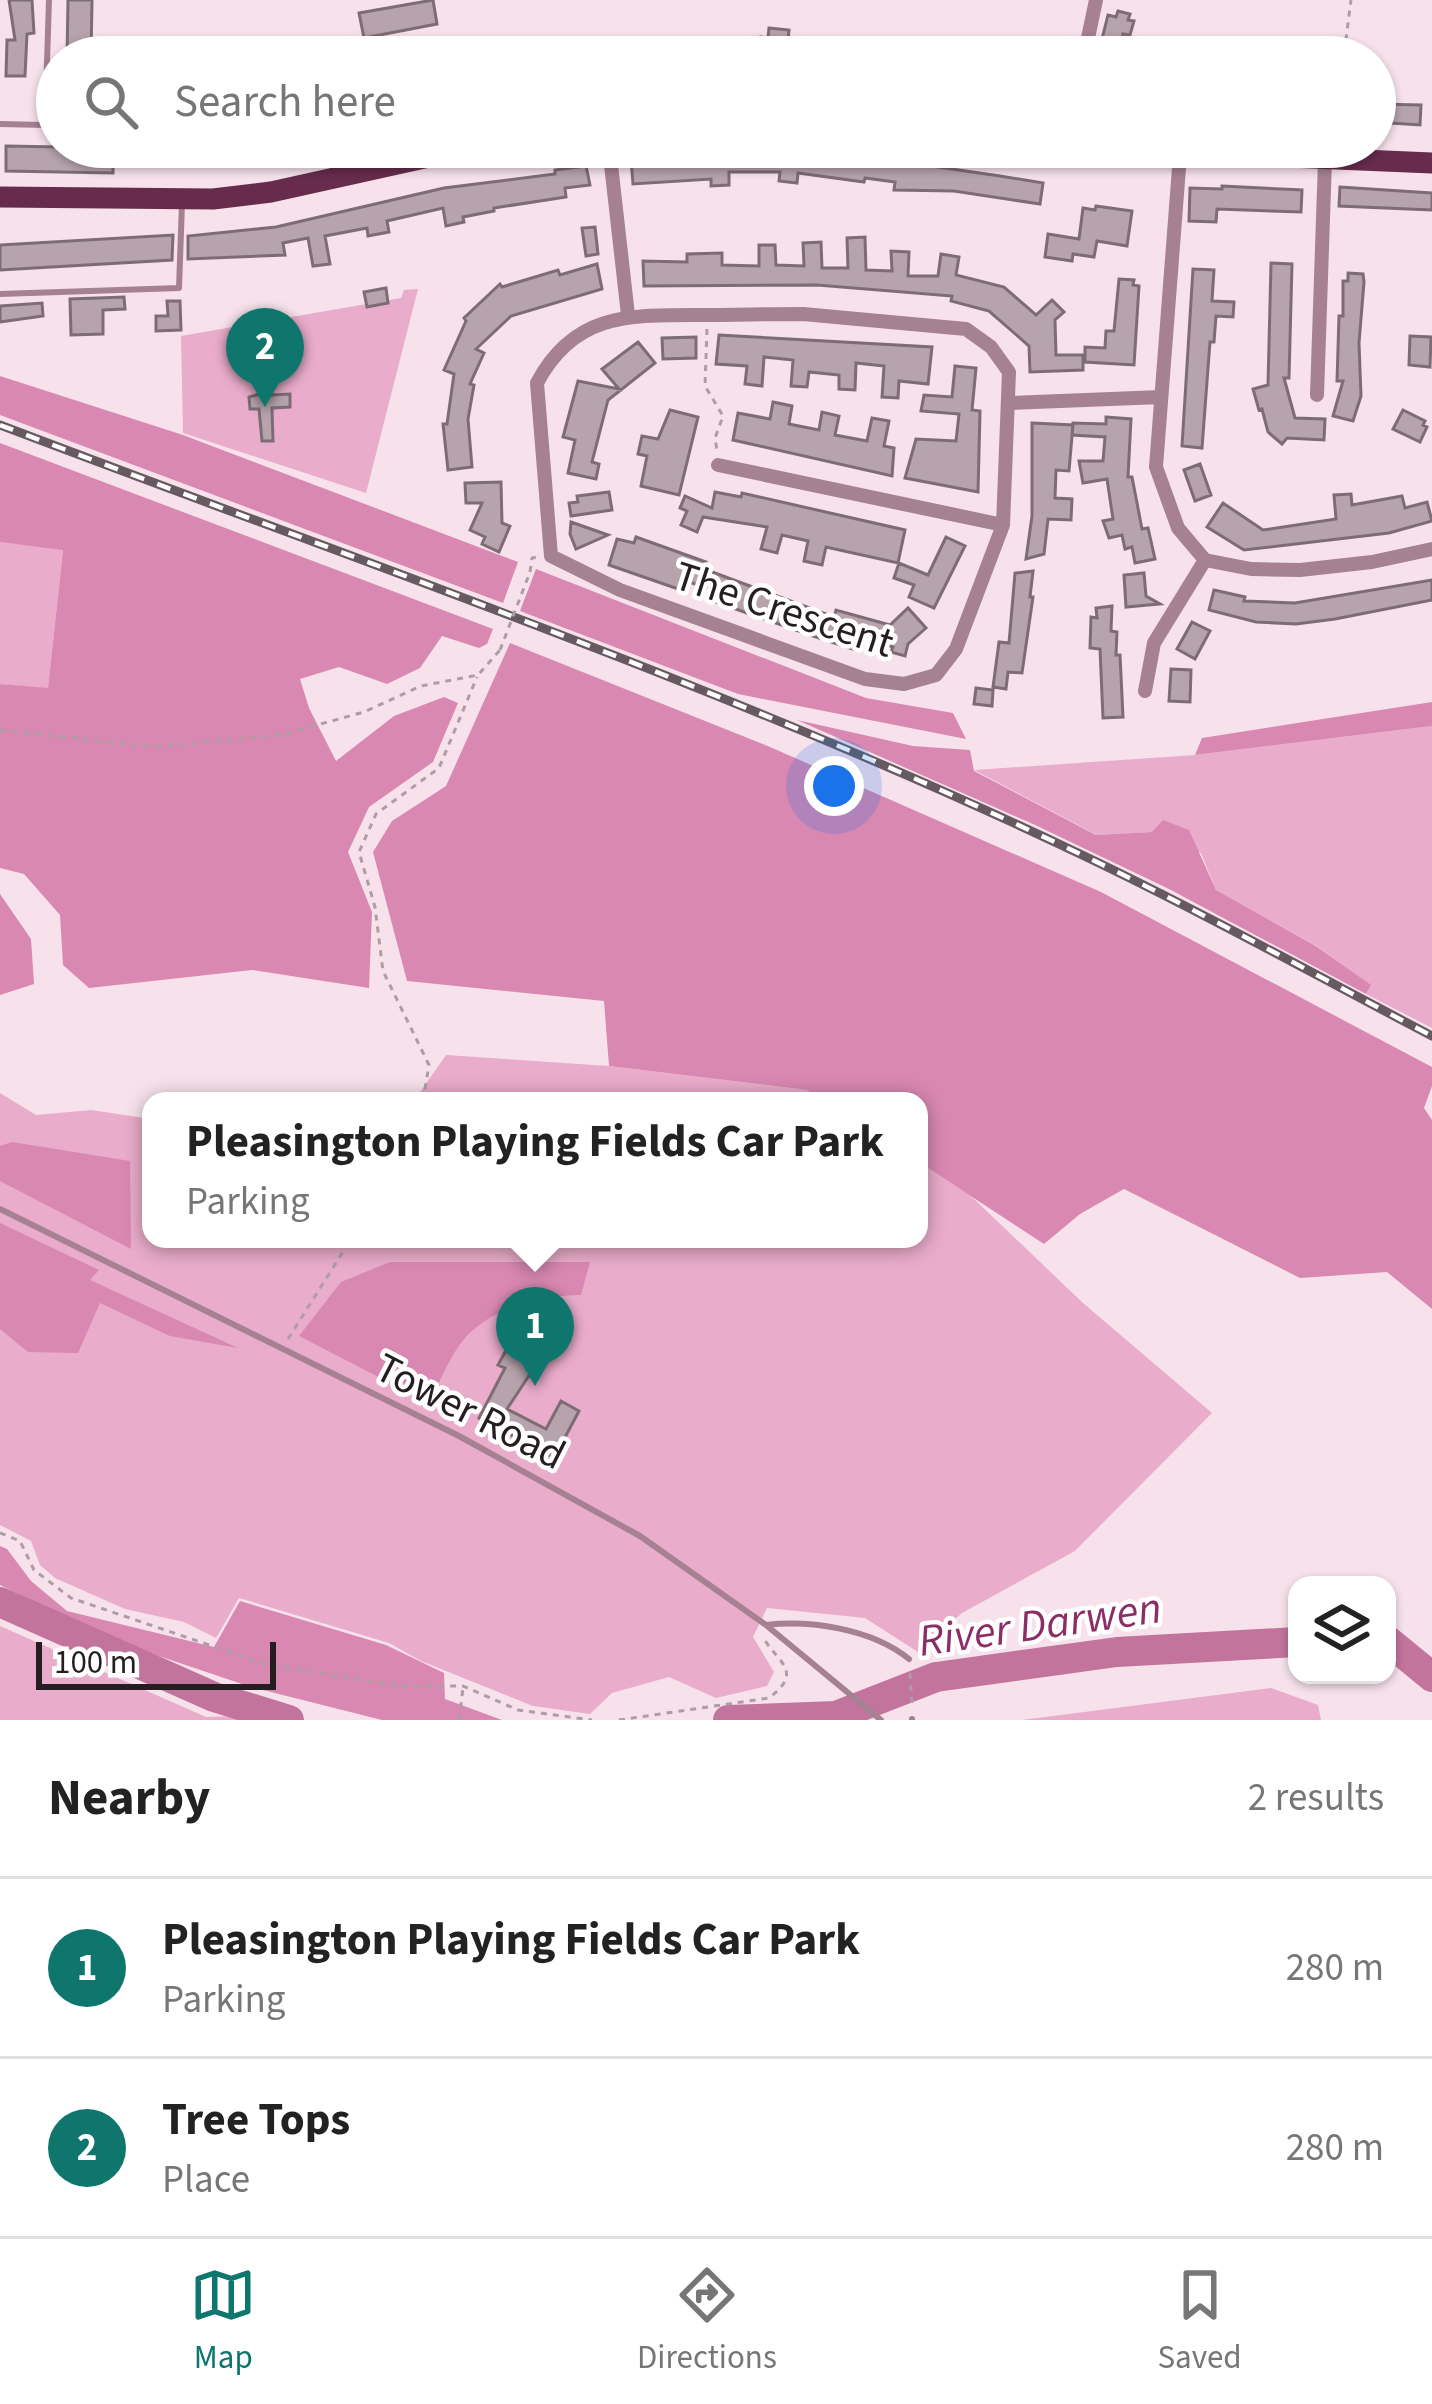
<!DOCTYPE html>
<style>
:root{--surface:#fff;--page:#f6f6f6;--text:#222;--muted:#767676;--line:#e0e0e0;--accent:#0f766e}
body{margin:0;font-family:"Source Sans 3",sans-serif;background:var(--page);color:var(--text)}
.controls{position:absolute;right:36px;bottom:36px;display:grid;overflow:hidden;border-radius:24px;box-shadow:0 3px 9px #0004}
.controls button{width:108px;height:108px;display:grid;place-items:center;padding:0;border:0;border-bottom:3px solid var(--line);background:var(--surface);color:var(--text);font:60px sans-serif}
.scale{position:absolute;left:36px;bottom:30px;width:240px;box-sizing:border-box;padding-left:12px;border:6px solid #251d21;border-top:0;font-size:33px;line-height:42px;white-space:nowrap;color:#251d21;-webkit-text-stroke:9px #fff;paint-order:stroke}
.you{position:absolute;left:834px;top:786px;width:42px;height:42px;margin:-30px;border:9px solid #fff;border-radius:50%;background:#1a73e8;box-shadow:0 0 0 18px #1a73e833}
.badge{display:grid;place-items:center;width:78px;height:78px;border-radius:50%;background:var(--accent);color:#fff;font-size:39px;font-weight:700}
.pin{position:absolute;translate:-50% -99px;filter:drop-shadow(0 3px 6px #0008)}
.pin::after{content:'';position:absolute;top:63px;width:42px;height:36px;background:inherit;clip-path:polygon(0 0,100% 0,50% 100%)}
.popup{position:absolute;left:142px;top:1092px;width:786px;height:156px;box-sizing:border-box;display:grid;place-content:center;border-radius:24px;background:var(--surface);filter:drop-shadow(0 3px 9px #0005);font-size:39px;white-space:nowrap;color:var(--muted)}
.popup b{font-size:45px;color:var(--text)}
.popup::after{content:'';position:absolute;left:50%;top:100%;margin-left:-24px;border:24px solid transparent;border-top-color:var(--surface)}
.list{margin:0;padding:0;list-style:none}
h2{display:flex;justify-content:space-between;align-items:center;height:156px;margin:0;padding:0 48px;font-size:51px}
h2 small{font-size:39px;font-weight:400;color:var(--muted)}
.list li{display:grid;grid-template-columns:78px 1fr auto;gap:36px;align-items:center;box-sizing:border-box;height:180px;padding:0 48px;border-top:3px solid var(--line)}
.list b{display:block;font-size:45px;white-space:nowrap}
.list p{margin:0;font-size:39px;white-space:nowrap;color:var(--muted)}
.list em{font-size:39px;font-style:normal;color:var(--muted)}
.icon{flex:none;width:66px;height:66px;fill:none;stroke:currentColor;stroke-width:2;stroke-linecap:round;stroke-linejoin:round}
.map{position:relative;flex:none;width:1432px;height:1720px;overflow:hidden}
.search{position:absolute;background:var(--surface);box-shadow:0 3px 9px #0004;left:36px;right:36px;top:36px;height:132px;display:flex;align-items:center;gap:30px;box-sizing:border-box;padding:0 42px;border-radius:66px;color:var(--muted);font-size:45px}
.sheet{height:516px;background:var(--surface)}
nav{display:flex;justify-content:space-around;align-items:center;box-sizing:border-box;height:168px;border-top:3px solid var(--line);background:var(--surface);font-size:33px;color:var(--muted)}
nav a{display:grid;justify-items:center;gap:6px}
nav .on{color:var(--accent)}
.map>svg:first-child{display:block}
</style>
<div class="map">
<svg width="1432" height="1720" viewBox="0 0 1432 1720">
<rect width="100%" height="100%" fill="#f7e2ec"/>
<path fill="#e9acca" d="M418,289l-52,204 -183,-60 -2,-97 220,-38 3,-8z
M0,542l63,7 -15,140 -48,-5z
M1432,726v302l-66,-34 4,-9 -53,-39 -101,-56 -15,-37 -49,-21 -55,3 -123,-65 221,-15z
M446,1055l163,11 199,24 17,11h-411z
M0,1093l36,22 55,-5 60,9v120h768v-77l52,34 112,107 129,110 -137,138 -113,62 -44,39 -53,-34 -98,-10 -14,29 21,35 -7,14 -51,12 -47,-21 -57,16 -22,21 -57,-8 -112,-45 -32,-18 -150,-45 -23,40 -32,-16 -59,-13 -70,-31 -15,-13 -9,-24 -31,-16z
M0,1626l206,91 30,-1 17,4h-253z
M1271,1688l47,17 3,15h-299z"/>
<path fill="#d988b1" d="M0,376l183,59 335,127 -15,41 -503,-188z
M0,443l493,186 -6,15 -8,4 -37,-12 -22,32 -33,16 -48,-17 -39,12 9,29 27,53 58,-45 50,-19 14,6 -25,59 -64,45 -21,45 24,60 -3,76 -117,-18 -163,18 -26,-23 -3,-50 -36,-41 -24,-6v-184l48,4 15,-138 -63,-8z
M536,569l330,129 87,15 13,26 -228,-45 -218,-83z
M510,643l260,104 331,145 331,175v19l-8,22 8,12v189l-45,-37 -87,6 -176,-89 -44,25 -36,30 -125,-82v-61h-94l-18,-11 -198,-24 -5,-65 -197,-20 -34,-129 19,-31 54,-35z
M1432,702v24l-237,29 7,-17z
M797,720l116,26 57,4 4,21 122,64 56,-3 11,-12 26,10 27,60 100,56 55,39 -5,9 -197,-105 -136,-65z
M0,894l31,45 3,45 -34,11z
M12,1142l118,19 1,88 -131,-68v-35z
M0,1223l99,47 -9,10 148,68 -68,-12 -70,-33 -22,50 -50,-1 -28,-23z
M390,1262h200l-9,33c-36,0 -80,10 -108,35 -20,17 -32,50 -44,73l-130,-67 42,-54z
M0,1546l7,3 24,32 36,30 147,36 26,-46 146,44 58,28 1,26 57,21h-120l-131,-33 -128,-43 -123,-59z"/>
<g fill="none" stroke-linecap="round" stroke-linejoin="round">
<path stroke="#c2749c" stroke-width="30" d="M0,1602l214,95 75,23
M1387,1640l45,37
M728,1720l108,-4 100,-39 181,-25 180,-10"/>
</g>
<path fill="#b6a3ac" stroke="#7e6c75" stroke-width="3" d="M9,0h23l2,33 -7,1 -2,42h-19l1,-36h8z
M68,0h24l-1,57h-24z
M433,0l4,24 -73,14 -5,-25z
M1118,11l12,3 -2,6 6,1 -4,14 -7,-1 -3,14 -19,-5 7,-28 8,2z
M769,28l20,2 -1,10 8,1 -1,16h-114l-1,-18 80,6 1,-8 7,1z
M358,41l3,16h-55l-1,-6z
M621,44h25l1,13h-26z
M1375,104l46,1 -1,20 -45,-3z
M6,146l107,2v25l-107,-2z
M735,151l148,8 117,17 43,7 -3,21 -86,-13 -60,-1 1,-8 -30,-4 -1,4 -66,-9 -1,10 -18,-2 1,-9h-51v13l-18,1v-7l-78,5 -2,-25z
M586,166l4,19 -25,3 1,9 -72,11v3l-31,6 1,5 -18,4 -3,-18 -56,13 2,11 -21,4 -1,-8 -42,8 5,28 -17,2 -5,-28 -25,5 2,12 -97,4v-23l88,-9 168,-39 111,-14v-4z
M1222,186l80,4 -1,22 -84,-3 -1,13 -27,-1 1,-33 32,1z
M1340,187l92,6v17l-93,-4z
M1096,206l36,5 -5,35 -30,-5 -3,16 -21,-3 -1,7 -27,-4 3,-23 31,5 4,-31 12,2z
M595,227l3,27 -12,2 -4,-28z
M173,235l-1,25 -172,10v-25z
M865,237l1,33 26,1 -1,-20 18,1 -1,24h30l3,-22 18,3 -3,18 48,12 32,28 16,-15 12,12 -9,8 1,35h27v15l-53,2 -1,-26 -40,-35 -38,-10 1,-5 -135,-11 -173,1 -1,-25 44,1v-8l35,-1v12l37,1v-21h16l1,20 28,1 -1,-23 18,-1 1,26h26l-1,-30z
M1271,263l21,1 -3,114h-5l11,40 30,1 -1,21 -37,-2 -5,6 -14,-12 -6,-23 -3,1 -6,-21 15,-4z
M597,264l5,25 -91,27 -35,33 8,4 -14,31 4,1 -6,34 4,48 -24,3 -5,-46h4l7,-50 -10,-4 22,-49 -2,-3 36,-34 2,3 56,-17 2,5z
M1193,269l21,1 -2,31 22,1 -1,15 -17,-1 -2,26h-4l-8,106 -20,-2z
M1348,273l15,1 1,8 -5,61 2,53 -8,25 -20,-5 10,-35h-6l2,-65h4v-35h5z
M1119,279l15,1 -1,5 6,1 -5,79 -49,-3v-15l20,1 1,-17h8z
M386,288l2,15 -21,4 -3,-15z
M124,297l1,12 -22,1v24l-32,1 -1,-36z
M167,301h13l1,29 -25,1v-15h12z
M42,303l1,13 -43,6v-16z
M719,335l213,12 -4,37 -29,-3 -1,17 -16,-1 2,-31 -28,-3 -1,27 -16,-1v-14l-30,-3 -2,15 -16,-1 2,-26 -29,-3 -2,29 -17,-2 2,-18 -31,-2z
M1410,336l21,1 -1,30 -21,-2z
M696,337v21l-33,1 -1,-21z
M638,342l17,21 -47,37 -16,62 7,2 -3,15 -28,-6 7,-33 -12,-3 15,-56 41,8 -17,-20z
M955,366l21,2 -4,42 8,1 -2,81 -73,-14 11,-39 40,2 3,-27 -38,-3 3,-16 28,2z
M270,391l1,4 19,-1v13l-18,1 1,33h-11l-3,-32h-9l-1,-12z
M773,402l19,4 -3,18 30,6 3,-18 17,4 -4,19 32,6 5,-23 17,3 -5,25 10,2 -2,28 -159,-36 5,-27 32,6z
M670,410l28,7 -19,78 -38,-9 6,-30 -9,-2 4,-18 16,3z
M1403,410l22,11 -2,4 4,2 -7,15 -27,-13z
M1106,417l25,2 -3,58h4l10,52 6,-1 7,31 -20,4 -3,-16 -7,2 -3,-14 -13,3 -6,-17 10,-2 -6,-40 -24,4 -4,-22h24l2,-24 -33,-2 1,-12 33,1z
M1032,423l41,2 -4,46 -13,-1 -1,28 17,1 -1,21 -23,-1 -4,35 -18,5 6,-43z
M1200,464l11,31 -16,6 -11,-31z
M501,482l1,41 8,3 -11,26 -17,-8 3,-7 -15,-7 12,-27h-16l-1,-20z
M609,492l3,18 -41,6 -2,-13 9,-1 -1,-6z
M715,492l26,5 1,-4 163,37 -7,33 -72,-16 -4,18 -18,-4 4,-20 -26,-6 -5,18 -16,-4 6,-22 -64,-10 -6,15 -16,-7 6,-14 -7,-3 5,-12 27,12z
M1351,494l1,11 50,-9 3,12 22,-6 5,19 -43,12 -145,17 -37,-23 16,-24 40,27 73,-11 -2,-24z
M571,522l37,13 -32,14 -6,-15z
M636,537l70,25 -2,7 130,48 2,-7 54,15 18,-17 18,20 -18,16 -3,12 -14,-4 2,-5 -35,-14 -5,16 -40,-13 -106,-37 4,-9 -24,-9 -3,10 -75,-26 8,-26 17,4z
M946,537l19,9 -31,62 -25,-11 5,-12 -20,-7 5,-15 29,12z
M1033,571l-3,26h3l-11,76 -14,-1 -2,17 -13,-2 6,-45 10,1 6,-70z
M1144,573l2,23 14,8 -34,3 -2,-32z
M1432,580v20l-97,19 -39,5 -40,-2 -47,-12 5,-20 31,7 -1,4 51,2z
M1112,606l-1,25 6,1 -1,23h4l3,62 -20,1 -3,-69 -10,-1 1,-31 6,1 -1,-10z
M1192,622l18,9 -15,28 -18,-10z
M1171,669l20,1 -1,32 -21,-1z
M976,688l17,2 -1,16 -18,-2z
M510,1343l30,16 -33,50 39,20 15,-28 18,10 -25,47 -75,-40 26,-50 -7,-3z"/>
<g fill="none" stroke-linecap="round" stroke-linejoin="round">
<path stroke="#ae9da5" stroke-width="3" stroke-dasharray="6 6" stroke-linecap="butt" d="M1331,57l3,-11 12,-7 5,-39
M707,329l-2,57 18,30 -8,22 2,13
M530,572l2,-14 5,-1
M0,730l155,17 126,-12 83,-23 57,-26 57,-11 22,-25
M423,1101l6,-36 -46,-94 -8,-64 -16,-55 17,-38 63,-46 38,-91
M288,1339l63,-100
M0,1533l20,8 14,29 37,28 194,66 133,22h65l55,24 74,10
M910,1673l2,32
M459,1720l4,-32
M619,1720l150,-22c34,-26 11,-34 -5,-59"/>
<path stroke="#a58192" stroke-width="6" d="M384,41l3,16
M0,124l45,1 4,-125
M0,294l179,-6 3,-85
M0,1209l459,227 181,100 126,89 115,95
M766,1625c46,-5 106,4 143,34
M912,1719v1"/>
<path stroke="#a58192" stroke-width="14" d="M1084,57l12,-57
M609,147l19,168
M1180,155l-24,312 22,61 27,32 46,9 49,1 72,-8 60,-13
M803,314l163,15 25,18 18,25 -6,153 -47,124 -20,26 -32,9 -39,-5 -245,-89 -69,-34 -14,-173c37,-70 92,-68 162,-68 35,0 69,-1 104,-1z
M1317,395l8,-235
M1010,403l151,-6
M718,465l285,60
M1145,691l9,-48 51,-83"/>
<path stroke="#672c4c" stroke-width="21" d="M1055,147l377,16
M0,197l213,2 58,-7 203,-45"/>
<defs>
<path id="rail" d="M0,425c358,136 732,263 1078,428 120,57 236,121 354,183"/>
</defs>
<use href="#rail" stroke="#665a60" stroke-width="9"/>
<use href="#rail" stroke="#fff" stroke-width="4.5" stroke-dasharray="14" stroke-linecap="butt"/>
<path stroke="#ae9da5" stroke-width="3" stroke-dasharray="6 6" stroke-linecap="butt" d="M500,650l30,-78"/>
</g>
<g text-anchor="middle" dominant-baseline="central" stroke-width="9" stroke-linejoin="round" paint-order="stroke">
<g font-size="42" fill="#251d21" stroke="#fff">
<text transform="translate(784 610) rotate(18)">The Crescent</text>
<text transform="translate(470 1412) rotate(27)">Tower Road</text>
</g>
<g font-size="45" font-style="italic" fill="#8c2e65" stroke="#fff">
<text transform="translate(1040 1625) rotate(-8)">River Darwen</text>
</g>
</g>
</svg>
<div class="controls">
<button><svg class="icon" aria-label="layers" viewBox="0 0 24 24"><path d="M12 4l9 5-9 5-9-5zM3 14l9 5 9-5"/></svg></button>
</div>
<div class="scale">100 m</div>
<div class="you"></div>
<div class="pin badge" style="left:535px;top:1386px">1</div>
<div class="popup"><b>Pleasington Playing Fields Car Park</b>Parking</div>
<div class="pin badge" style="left:265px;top:407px">2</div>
<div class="search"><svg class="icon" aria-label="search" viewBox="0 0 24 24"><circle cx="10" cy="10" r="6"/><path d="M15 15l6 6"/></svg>Search here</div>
</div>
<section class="sheet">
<h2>Nearby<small>2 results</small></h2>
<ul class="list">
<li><span class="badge">1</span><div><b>Pleasington Playing Fields Car Park</b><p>Parking</p></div><em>280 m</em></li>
<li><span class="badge">2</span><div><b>Tree Tops</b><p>Place</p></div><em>280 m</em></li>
</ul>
</section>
<nav>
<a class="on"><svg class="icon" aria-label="map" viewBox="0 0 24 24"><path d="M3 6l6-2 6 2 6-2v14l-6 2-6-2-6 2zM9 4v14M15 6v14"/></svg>Map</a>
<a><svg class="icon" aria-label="directions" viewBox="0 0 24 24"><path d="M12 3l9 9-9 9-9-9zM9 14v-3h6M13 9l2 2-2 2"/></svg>Directions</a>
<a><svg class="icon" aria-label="saved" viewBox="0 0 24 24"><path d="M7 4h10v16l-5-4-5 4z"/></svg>Saved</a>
</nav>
